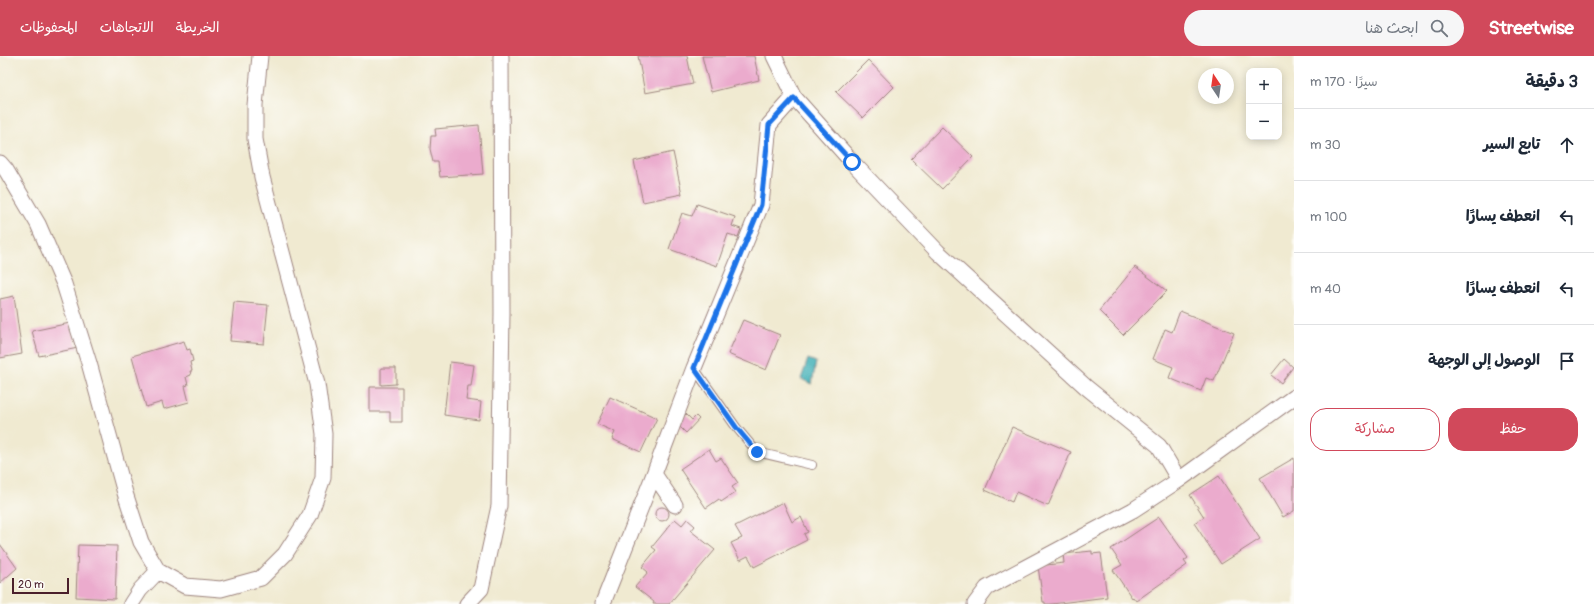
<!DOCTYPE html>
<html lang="ar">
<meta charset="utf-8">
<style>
:root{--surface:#fff;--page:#f6f6f7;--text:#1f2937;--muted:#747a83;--line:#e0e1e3;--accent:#d1495b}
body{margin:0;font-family:Pangolin,"Playpen Sans Arabic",sans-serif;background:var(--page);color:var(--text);direction:rtl}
.controls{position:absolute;right:12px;top:12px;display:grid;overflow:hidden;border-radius:8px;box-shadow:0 2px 10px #0003}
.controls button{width:36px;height:36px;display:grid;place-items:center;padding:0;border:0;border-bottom:1px solid var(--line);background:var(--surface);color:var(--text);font:20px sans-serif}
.compass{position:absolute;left:1198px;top:12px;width:36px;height:36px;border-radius:50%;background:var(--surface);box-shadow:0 2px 10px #0003;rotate:347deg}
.scale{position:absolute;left:12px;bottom:10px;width:57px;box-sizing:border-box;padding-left:4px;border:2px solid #4a1f2b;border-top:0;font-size:11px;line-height:14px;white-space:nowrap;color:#4a1f2b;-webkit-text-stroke:3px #fdfcf7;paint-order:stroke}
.stop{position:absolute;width:12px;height:12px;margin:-9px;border:3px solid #1a73e8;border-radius:50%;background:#fff}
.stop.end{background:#1a73e8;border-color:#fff;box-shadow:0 1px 4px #0008}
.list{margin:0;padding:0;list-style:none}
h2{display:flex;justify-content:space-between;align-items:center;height:52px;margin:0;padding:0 16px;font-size:17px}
h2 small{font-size:13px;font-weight:400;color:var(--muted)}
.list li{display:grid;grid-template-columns:26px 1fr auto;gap:12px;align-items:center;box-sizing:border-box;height:72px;padding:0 16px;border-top:1px solid var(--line)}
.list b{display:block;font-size:15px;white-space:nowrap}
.list em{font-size:13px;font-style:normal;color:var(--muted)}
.actions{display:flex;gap:8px;padding:12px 16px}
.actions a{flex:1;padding:9px 0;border:1px solid var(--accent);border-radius:16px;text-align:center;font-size:14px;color:var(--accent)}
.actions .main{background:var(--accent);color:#fff}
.icon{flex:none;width:22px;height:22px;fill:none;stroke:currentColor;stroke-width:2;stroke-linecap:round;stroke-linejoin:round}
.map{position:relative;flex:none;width:1294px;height:548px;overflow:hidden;direction:ltr}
header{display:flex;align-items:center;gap:24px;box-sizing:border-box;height:56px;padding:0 20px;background:var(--accent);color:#fff}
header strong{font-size:19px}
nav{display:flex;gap:22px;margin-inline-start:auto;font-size:14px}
.search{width:280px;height:36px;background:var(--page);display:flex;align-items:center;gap:10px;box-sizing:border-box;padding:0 14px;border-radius:22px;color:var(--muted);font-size:15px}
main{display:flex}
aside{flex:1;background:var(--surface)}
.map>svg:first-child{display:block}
</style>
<header>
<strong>Streetwise</strong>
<div class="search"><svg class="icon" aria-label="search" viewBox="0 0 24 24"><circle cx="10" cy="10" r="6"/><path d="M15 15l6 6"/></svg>ابحث هنا</div>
<nav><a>الخريطة</a><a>الاتجاهات</a><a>المحفوظات</a></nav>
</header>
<main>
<aside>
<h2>3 دقيقة<small>سيرًا · 170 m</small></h2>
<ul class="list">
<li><svg class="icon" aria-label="ahead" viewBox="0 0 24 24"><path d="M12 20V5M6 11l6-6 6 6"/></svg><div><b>تابع السير</b></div><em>30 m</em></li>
<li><svg class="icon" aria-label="left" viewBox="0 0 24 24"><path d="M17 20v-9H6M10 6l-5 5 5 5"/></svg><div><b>انعطف يسارًا</b></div><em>100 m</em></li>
<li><svg class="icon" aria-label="left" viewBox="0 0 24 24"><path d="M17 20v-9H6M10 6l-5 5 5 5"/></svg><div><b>انعطف يسارًا</b></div><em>40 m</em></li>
<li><svg class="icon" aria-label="arrive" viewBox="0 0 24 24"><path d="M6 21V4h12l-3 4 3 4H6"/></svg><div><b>الوصول إلى الوجهة</b></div></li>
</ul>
<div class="actions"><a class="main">حفظ</a><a>مشاركة</a></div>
</aside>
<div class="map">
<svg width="1294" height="548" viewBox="0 0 1294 548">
<rect width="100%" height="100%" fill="#fdfcf7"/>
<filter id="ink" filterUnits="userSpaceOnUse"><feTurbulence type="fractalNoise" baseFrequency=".025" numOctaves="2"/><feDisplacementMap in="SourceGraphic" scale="8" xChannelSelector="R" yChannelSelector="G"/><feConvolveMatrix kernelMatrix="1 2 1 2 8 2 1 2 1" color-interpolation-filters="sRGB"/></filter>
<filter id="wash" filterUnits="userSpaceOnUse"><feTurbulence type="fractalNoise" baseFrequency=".012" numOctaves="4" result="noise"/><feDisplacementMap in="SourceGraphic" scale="16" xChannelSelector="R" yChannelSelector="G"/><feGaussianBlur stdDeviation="0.9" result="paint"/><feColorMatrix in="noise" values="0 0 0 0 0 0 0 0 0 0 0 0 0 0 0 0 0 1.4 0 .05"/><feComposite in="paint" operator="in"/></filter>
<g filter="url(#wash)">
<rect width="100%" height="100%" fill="#f0ead1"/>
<path fill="#3eafb6" stroke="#446770" d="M808,303l8,3 -4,22 -11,-5z"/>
<g id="blocks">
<path fill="#ebabcd" d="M638,0h49l6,28 -48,9z
M702,0h52l5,24 -48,12z
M868,4l26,27 -31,31 -27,-26z
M479,69l4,49 -43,3 -2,-15h-5l-3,-13 1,-13h5l-1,-7z
M942,71l31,30 -31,32 -31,-30z
M673,96l9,42 -39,8 -9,-41z
M697,148l38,13 -3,9 9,3 -3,8 -10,-3 -11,32 -48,-17 13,-36 10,3z
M1135,211l32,24 -44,44 -24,-24z
M14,240l8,58 -22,4v-59z
M234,246l34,3 -4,39 -34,-3z
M1180,255l54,22 -20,48 -8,-3 -5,13 -32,-13 4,-11 -20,-8 12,-30 7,3z
M743,264l37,15 -14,35 -38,-16z
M70,267l8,25 -39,8 -7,-25z
M184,285l3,9 3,-1 3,12 -3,1 2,9h-2l1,4 -5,2 2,8 -3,1 4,16 -25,7 -2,-7 -16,5 -14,-51z
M1284,303l9,8 -12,16 -10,-8z
M450,306l24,3 -3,21h-3l-2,14 15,2 -2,18 -35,-5z
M381,312h15v16l-15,1z
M370,331h32v35h-12v-10h-20z
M610,341l47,21 -16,34 -29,-13 3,-7 -18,-8z
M686,358l6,6 4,-4 3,3 -13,14 -9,-9z
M1012,371l59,25 -23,54 -32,-14 -4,10 -27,-12z
M709,393l7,12 5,-3 17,25 -6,4 4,5 -15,10 -2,-3 -13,9 -26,-39z
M1294,402v53l-11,6 -23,-39z
M1219,420l41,63 -39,25 -27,-41 10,-6 -14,-22z
M783,446l9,20 9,-5 7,15 -4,2 3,6 -53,27 -6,-11 -8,4 -9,-17 11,-5 -7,-12z
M655 458a7 7 0 1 1 14 0a7 7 0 1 1-14 0Z
M1159,461l29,41 -4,3 3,4 -51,36 -3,-4 -1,1 -19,-28 9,-5 -11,-16z
M675,463l7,6 5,-6 8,7 -4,5 24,19 -46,54h-16l1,-2 -19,-15 13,-15 -6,-5 14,-17 -4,-3z
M0,488l17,24 -17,15z
M78,489l39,1 -2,53 -39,-2z
M1092,495v3l9,-1 6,44 -55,7h-7v-2h-2l-5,-36 26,-3 -1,-9z"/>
</g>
</g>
<g filter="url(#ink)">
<use href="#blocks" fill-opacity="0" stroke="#9d847e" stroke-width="1"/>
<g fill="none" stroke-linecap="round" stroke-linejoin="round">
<defs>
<path id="lane" d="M694,312l42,59 21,25 55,13"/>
<path id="street" d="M774,0l20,41 59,66 85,89 148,135 73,59 20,34 -46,30 -146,78 -12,16
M0,107l6,7 32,54 26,60 25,79 36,130 16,49 17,29 27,15 36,3 40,-11 24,-24 25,-39 13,-37 1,-44 -7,-50 -55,-207 -7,-38v-34l5,-49
M654,418l21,31
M1179,424l115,-83
M603,547l51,-129 40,-106 67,-163 8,-80 25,-28
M131,548l9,-14 18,-19
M467,548l14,-15 18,-83 3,-193 -1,-257"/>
</defs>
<use href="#lane" stroke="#9d847e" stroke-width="10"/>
<use href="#street" stroke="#9d847e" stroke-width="17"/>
<use href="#lane" stroke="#fff" stroke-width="8"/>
<use href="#street" stroke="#fff" stroke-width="15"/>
</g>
</g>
<g fill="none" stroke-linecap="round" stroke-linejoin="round" filter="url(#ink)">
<path stroke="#1a73e8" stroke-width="5" d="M757,396l-21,-25 -42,-59 67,-163 8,-80 25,-27 58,64"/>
</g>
</svg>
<div class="controls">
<button>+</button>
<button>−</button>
</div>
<svg class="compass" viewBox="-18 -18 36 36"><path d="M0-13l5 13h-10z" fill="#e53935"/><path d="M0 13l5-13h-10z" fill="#747a83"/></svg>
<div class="scale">20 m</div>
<div class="stop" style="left:852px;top:106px"></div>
<div class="stop end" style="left:757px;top:396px"></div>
</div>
</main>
